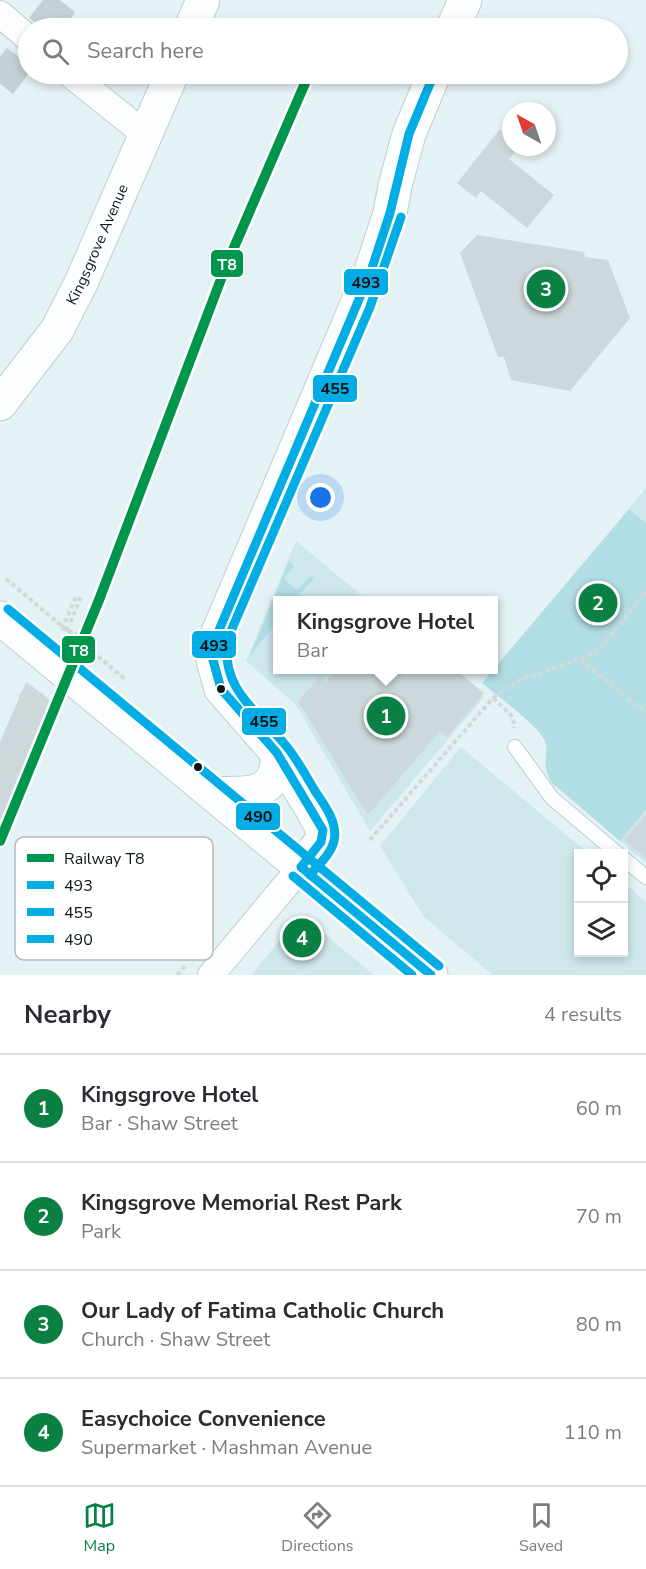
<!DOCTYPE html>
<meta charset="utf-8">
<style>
:root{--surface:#fff;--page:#f2f2f3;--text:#2b2b33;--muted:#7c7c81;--line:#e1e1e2;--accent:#0b8043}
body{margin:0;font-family:"Nunito Sans",sans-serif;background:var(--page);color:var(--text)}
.controls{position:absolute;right:18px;bottom:18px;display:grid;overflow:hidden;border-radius:0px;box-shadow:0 3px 9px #0003}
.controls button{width:54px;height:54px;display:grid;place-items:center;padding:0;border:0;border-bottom:2px solid var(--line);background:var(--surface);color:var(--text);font:30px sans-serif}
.compass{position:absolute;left:502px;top:102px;width:54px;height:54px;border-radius:50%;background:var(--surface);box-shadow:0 3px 9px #0003;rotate:320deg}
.you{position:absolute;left:321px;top:498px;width:21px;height:21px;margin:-15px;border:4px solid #fff;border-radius:50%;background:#1a73e8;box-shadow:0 0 0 9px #1a73e833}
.badge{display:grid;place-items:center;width:39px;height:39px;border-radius:50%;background:var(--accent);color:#fff;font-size:20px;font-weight:700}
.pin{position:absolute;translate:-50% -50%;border:3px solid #fff;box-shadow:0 2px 6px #0006}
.popup{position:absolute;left:273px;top:596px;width:225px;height:78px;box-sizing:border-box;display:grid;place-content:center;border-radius:0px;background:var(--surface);filter:drop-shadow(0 2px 4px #0005);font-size:20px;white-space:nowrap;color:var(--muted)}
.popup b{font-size:22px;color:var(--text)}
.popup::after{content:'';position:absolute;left:50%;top:100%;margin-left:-12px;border:12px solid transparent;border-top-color:var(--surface)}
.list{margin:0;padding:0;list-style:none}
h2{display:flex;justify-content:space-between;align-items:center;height:78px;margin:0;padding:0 24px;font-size:26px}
h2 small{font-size:20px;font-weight:400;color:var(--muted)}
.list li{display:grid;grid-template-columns:39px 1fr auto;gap:18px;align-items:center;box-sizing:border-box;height:108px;padding:0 24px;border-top:2px solid var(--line)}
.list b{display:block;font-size:22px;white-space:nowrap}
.list p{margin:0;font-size:20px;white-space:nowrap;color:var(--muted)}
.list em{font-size:20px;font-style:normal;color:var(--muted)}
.icon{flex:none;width:33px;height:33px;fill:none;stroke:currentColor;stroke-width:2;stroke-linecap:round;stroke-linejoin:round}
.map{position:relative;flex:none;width:646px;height:975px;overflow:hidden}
.search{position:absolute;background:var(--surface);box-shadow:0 3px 9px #0003;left:18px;right:18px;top:18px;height:66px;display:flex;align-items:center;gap:15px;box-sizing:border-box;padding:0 21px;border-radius:33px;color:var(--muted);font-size:22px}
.sheet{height:510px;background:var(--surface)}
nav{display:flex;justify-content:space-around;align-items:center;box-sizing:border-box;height:84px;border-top:2px solid var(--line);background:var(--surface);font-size:16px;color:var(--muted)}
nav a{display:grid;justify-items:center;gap:3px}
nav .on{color:var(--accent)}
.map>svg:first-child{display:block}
</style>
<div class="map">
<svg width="646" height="975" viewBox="0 0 646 975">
<rect width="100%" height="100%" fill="#e3f2f5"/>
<path fill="#cde7eb" d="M646,488v35l-17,-14z
M296,541l71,59h-89v70h172l34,27 -114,134 -74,-126 -50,-44z
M461,747l127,106 -10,1v98h46v-69l22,19v73h-153l-69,-58 -44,-71z
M646,810v53l-26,-22z
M310,922l64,53h-123l42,-51z"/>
<path fill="#b1dee4" d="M629,509l17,14v287l-26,31 -69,-59c-11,-20 -1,-25 -6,-41 -6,-15 -49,-46 -63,-58z
M289,562l5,4 -11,12 14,12 14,-14 3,2 -19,22h-17v21l-28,34z"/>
<path fill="#ccd8db" d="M500,129l11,9v9h8l-10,12 45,36 -27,33 -46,-37 -5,7 -19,-15z
M477,235l107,17 1,5 23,3 22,58 -60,73 -59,-11 -7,-23h-6l-38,-104z
M337,670h119l28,23 -37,44 -7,-6 -72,84 -70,-114 22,-24 6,5z
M26,682l17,12 8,8 -51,120v-80z
M646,814v44l-22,-18z"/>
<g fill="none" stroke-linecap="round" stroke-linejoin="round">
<path stroke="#c3d1d4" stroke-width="33" stroke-dasharray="33 16" stroke-linecap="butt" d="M42,28l22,-28
M0,84l28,-37"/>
<defs>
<path id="service" d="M515,747l37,51 66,56
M624,859l22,18"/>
<path id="minor" d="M0,14l28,24
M70,74l76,61
M211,975l90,-108"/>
<path id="tertiary" d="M453,28l12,-28
M301,867l20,-25 2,-12 -11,-21 -35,-56 -56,-64 -8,-29 1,-18 157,-371 19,-58 5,-27 14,-52 25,-60"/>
<g id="secondary">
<path d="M191,28l12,-28"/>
<path id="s1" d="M0,404l57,-74 24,-47 91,-209"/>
<path d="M0,618l431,357"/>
<path d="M212,793c34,1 67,5 65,-40"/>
</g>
</defs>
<use href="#service" stroke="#c1cdcf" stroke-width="16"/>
<use href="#minor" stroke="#c1cdcf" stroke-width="28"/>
<use href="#tertiary" stroke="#c1cdcf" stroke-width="35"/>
<use href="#secondary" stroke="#c1cdcf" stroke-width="35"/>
<path stroke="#d3d8d8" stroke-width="4" stroke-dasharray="4.5 3" stroke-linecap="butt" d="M61,628l18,7
M62,629l14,-32 4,2 -10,25
M581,660l65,53
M19,695l30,14
M493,698l20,19 1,11
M0,767l22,10
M5,769l18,-41 -9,-4 9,-19 10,-2 -4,13
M370,840l123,-142 26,-18 72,-25 10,-8 45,-55
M177,975l9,-10"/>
<use href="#service" stroke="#fbfdfe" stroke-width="14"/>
<use href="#minor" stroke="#fbfdfe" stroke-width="26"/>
<use href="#tertiary" stroke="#fbfdfe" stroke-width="33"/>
<use href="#secondary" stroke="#fbfdfe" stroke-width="33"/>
<path stroke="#d3d8d8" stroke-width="4" stroke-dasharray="4.5 3" stroke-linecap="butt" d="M6,579l119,100
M66,631l4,-7
M33,703l8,-13"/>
<defs>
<path id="bus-1" d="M301,867l20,-25 2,-12 -46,-77 -56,-64 -8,-29 1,-18 157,-371 19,-58 19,-79 25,-60
M301,867l130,108"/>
<path id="bus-2" d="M310,875c9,-11 21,-21 24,-34 4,-17 -8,-34 -17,-47 -10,-16 -18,-32 -30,-47 -28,-35 -68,-58 -59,-109l142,-331 31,-90
M293,876l119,99"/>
<path id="bus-3" d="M8,609l431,357"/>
</defs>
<use href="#bus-1" stroke="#fff" stroke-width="14"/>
<use href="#bus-2" stroke="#fff" stroke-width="14"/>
<use href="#bus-3" stroke="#fff" stroke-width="14"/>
<use href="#bus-1" stroke="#01ade4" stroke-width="9"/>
<use href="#bus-2" stroke="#01ade4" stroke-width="9"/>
<use href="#bus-3" stroke="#01ade4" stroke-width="9"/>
<defs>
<path id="rail-1" d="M0,841l99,-241 127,-334 83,-192"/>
</defs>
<use href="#rail-1" stroke="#fff" stroke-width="15"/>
<use href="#rail-1" stroke="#00954c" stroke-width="10"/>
</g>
<g fill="#0d1719" stroke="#fff" stroke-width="2">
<circle cx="221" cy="689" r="5"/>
<circle cx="198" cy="767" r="5"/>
</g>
<g text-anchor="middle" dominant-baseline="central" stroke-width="5" stroke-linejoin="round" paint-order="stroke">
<g font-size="15" fill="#0d1719" stroke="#fff">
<text stroke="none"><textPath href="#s1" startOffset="188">Kingsgrove Avenue</textPath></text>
</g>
</g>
<rect x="15" y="837" width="198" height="123" rx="9" fill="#fff" stroke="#b6b9ba" stroke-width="1.5"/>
<rect x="27" y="854" width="27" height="8" fill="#00954c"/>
<rect x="27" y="881" width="27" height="8" fill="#01ade4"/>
<rect x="27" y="908" width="27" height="8" fill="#01ade4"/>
<rect x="27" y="935" width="27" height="8" fill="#01ade4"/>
<g font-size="16" fill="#0d1719">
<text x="64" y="864">Railway T8</text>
<text x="64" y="891">493</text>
<text x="64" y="918">455</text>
<text x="64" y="945">490</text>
</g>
<g stroke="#fff" stroke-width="2">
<rect x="210" y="249" width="34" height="29" rx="6" fill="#00954c"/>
<rect x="343" y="268" width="46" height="28" rx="6" fill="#01ade4"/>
<rect x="312" y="374" width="46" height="29" rx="6" fill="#01ade4"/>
<rect x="191" y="630" width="46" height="29" rx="6" fill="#01ade4"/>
<rect x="61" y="635" width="35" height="29" rx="6" fill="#00954c"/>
<rect x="241" y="707" width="46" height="29" rx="6" fill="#01ade4"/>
<rect x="235" y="802" width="46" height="29" rx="6" fill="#01ade4"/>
</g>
<g font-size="16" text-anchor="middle" font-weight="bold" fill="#fff">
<text x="227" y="270">T8</text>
<text x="79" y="656">T8</text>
</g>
<g font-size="16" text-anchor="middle" font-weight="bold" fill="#111">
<text x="366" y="288">493</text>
<text x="335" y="394">455</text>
<text x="214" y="651">493</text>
<text x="264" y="727">455</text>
<text x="258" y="822">490</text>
</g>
</svg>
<div class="controls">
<button><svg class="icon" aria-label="locate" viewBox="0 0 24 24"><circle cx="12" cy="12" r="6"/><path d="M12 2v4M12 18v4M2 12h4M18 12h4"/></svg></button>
<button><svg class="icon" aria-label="layers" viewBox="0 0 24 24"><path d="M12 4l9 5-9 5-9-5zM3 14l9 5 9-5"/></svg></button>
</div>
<svg class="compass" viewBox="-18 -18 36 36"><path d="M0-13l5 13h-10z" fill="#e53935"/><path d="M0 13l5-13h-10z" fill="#7c7c81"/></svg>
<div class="you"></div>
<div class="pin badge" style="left:386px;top:716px">1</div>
<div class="popup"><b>Kingsgrove Hotel</b>Bar</div>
<div class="pin badge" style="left:598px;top:603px">2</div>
<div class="pin badge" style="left:546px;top:289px">3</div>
<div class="pin badge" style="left:302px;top:938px">4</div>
<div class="search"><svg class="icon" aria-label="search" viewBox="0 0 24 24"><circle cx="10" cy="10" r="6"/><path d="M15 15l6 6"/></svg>Search here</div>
</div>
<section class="sheet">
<h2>Nearby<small>4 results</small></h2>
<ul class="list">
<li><span class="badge">1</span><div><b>Kingsgrove Hotel</b><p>Bar · Shaw Street</p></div><em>60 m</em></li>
<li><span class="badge">2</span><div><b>Kingsgrove Memorial Rest Park</b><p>Park</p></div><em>70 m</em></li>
<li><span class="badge">3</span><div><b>Our Lady of Fatima Catholic Church</b><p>Church · Shaw Street</p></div><em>80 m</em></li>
<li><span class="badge">4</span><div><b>Easychoice Convenience</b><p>Supermarket · Mashman Avenue</p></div><em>110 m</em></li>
</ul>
</section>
<nav>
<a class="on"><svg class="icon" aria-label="map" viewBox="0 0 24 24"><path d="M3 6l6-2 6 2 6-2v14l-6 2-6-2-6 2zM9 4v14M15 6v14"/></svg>Map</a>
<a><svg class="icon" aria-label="directions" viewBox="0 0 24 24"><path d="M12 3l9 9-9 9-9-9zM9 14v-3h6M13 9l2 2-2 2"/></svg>Directions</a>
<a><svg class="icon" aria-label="saved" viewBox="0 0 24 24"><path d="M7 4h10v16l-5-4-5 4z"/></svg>Saved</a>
</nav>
